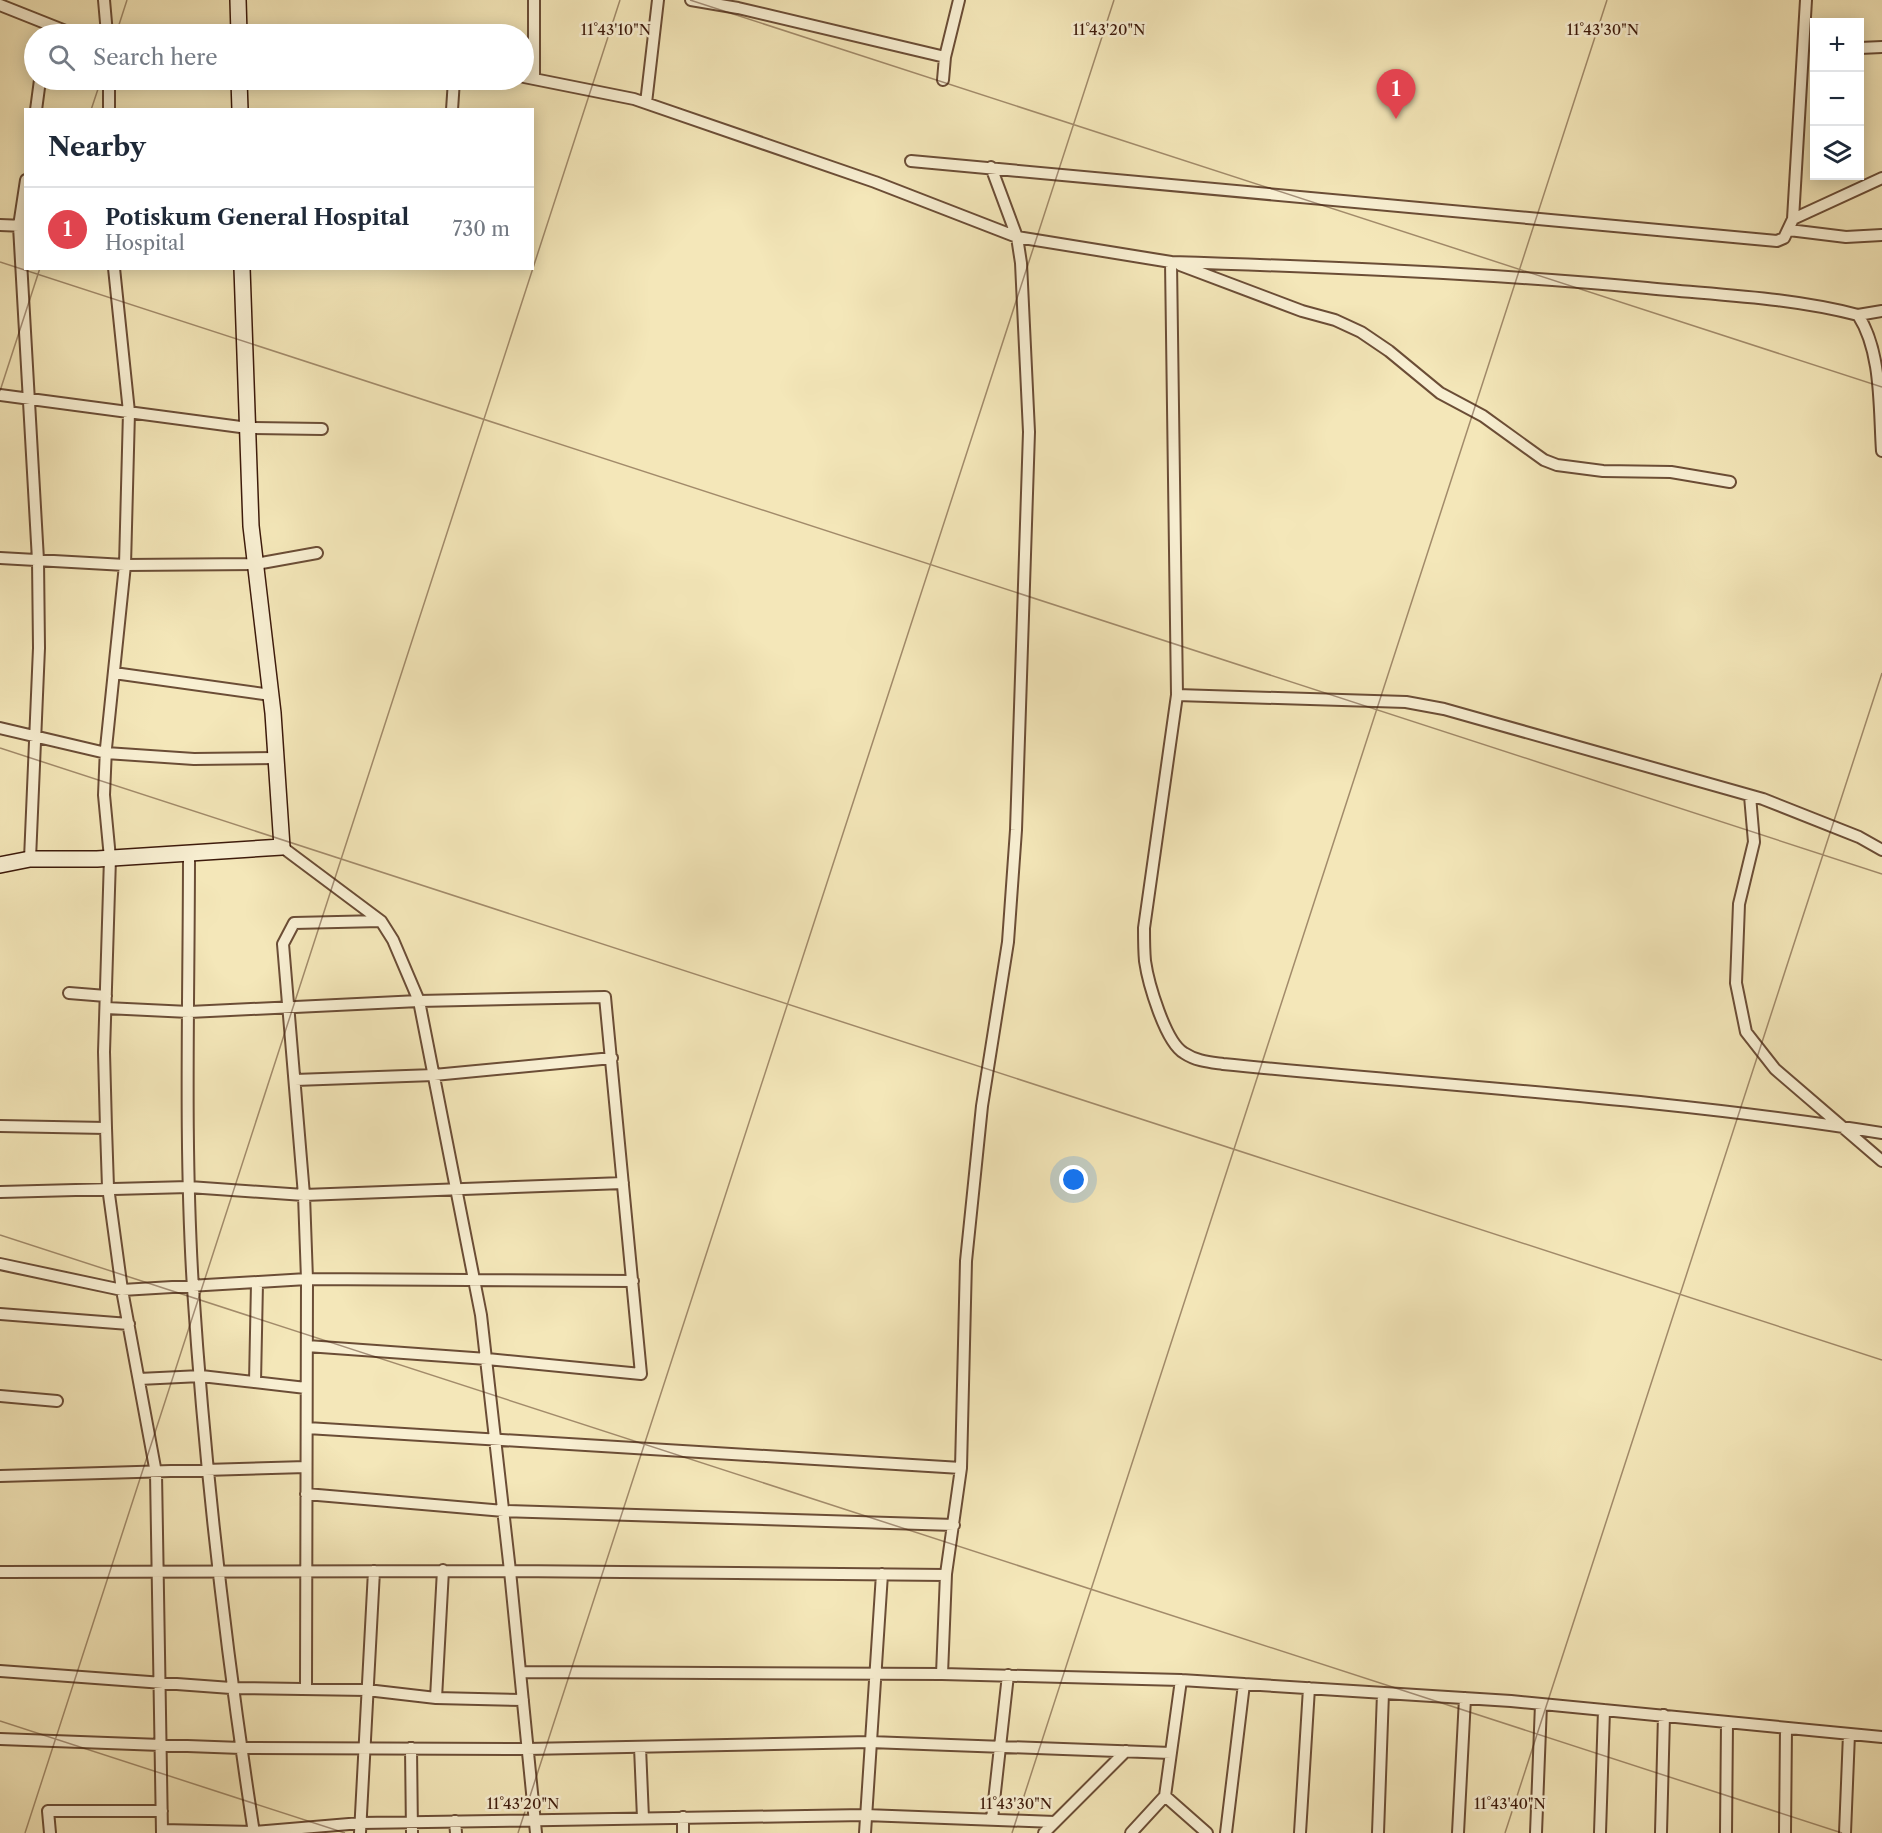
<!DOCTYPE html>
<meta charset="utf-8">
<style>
:root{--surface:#fff;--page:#f6f6f7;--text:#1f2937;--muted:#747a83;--line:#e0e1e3;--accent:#ea580c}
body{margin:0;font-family:"Libre Caslon Text",serif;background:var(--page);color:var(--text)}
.controls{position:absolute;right:18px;top:18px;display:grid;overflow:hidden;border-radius:0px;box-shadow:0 3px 15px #0003}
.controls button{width:54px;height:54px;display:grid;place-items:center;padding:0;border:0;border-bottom:2px solid var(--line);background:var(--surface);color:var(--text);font:30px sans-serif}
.you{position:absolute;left:1074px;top:1180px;width:21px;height:21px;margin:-15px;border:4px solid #fff;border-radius:50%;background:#1a73e8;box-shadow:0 0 0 9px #1a73e833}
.badge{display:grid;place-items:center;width:39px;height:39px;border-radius:50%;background:var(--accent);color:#fff;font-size:20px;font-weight:700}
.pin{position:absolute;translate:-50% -50px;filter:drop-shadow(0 2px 3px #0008)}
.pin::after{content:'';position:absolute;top:32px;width:21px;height:18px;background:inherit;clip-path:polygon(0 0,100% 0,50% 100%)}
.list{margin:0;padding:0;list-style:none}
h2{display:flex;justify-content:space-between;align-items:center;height:78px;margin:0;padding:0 24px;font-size:26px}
h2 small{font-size:20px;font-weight:400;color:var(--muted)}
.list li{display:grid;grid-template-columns:39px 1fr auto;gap:18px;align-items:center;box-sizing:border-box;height:84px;padding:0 24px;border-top:2px solid var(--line)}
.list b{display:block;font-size:22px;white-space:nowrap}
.list p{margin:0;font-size:20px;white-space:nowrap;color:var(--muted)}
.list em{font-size:20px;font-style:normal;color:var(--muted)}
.icon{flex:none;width:33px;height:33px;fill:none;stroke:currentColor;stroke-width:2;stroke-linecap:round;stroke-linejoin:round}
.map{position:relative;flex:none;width:1882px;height:1833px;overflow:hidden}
.search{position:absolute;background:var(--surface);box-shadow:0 3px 15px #0003;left:24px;top:24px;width:510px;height:66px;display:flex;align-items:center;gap:15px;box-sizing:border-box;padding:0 21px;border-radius:33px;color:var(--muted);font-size:22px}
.panel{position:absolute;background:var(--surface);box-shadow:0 3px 15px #0003;left:24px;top:108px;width:510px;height:162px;border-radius:0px}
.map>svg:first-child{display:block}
</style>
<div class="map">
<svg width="1882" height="1833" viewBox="0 0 1882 1833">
<rect width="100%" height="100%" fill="#f4e7b9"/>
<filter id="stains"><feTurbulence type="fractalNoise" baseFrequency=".00333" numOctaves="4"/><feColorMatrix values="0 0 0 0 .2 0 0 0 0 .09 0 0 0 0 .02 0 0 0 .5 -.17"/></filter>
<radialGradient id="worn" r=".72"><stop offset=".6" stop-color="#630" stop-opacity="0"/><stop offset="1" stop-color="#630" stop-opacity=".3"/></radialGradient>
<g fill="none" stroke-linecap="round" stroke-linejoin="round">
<defs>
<path id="street" d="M104,0l3,34
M534,0v78
M691,0l47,8 207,49
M1806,0l-13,219 89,-41
M0,5l73,29
M1860,48l22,-1
M524,77l110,22 241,83 142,55 154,25 6,433 -33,233c0,11 0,22 1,33 3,21 20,81 39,92 12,8 25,9 39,11 220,22 441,34 659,69
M109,80v30
M943,80l2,-23 14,-57
M646,103l12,-103
M36,110l4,-30
M452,110l2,-30
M911,161l866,80 7,-3 9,-19
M991,167l26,70 4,26 8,169 -13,398 -8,112 -26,164 -16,155 -5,207 -15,106 -4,100 239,6 330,21 371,36
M26,180l-7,46 19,334 1,88 -9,211
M0,225l25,1
M1789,230l57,7 36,-2
M1171,262c159,5 317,11 476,26 70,7 142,9 211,27 24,37 21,92 24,136
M1180,265l122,46 33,9 26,12 28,19 51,42 43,23 61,44 13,5 46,6 68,1 59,10
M114,268l15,144 -4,153 -19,183 -2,47 6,63 -6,194 2,76 2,59 14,103 34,183 6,360
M1858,315l24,-4
M0,395l248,33 74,1
M0,558l125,7 131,-1 61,-11
M114,673l157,22
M1177,695l229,7 38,7 319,90 96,38 23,13
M0,728l106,25 88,6 82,-1
M1750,796l4,46 -15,62 -3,79 10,49 29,37 107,92
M189,853c0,145 -5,291 4,435 12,183 33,364 61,545
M69,993l37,3
M106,1008l83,4 230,-11 186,-4 36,377 -154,-15 -180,-13
M295,1080l139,-5 178,-17
M0,1126l106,2
M0,1192l189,-5 115,8 319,-12
M0,1264l122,26 185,-11 326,2
M0,1314l129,10
M139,1379l62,-3 105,12
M255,1382l2,-99
M0,1396l57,5
M307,1428l654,40
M0,1476l306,-9
M306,1494l198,17 450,14
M0,1572l510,-1 -29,-256 -62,-314 -26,-61 -12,-19 -99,-74
M0,1671l231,17 136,2 69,8 87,2
M520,1672l422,2
M306,1688l1,-409 -3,-84 -21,-251 11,-21 87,-2
M436,1698l7,-128
M0,1739l241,9 286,1 343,-7 301,11
M640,1747l3,71
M411,1748l1,85
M1165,1796l42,37
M992,1819l16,-144
M455,1821l1,12
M162,1830l92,2 107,-9 504,-8 190,7
M50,1833l-2,-22h114
M360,1833l14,-262
M536,1833l-26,-262 436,4
M683,1833v-16
M865,1833l17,-259
M1044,1833l82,-82
M1131,1833l34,-37 16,-116
M1226,1833l18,-149
M1300,1833l9,-145
M1378,1833l5,-140
M1458,1833l7,-135
M1536,1833l5,-129
M1600,1833l4,-123
M1661,1833l3,-118
M1726,1833l1,-110
M1785,1833l1,-105
M1845,1833l4,-99"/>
<path id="secondary" d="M238,0l1,34
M239,80l1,30
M0,865l30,-6h67l185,-12 -9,-134 -22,-187 -9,-258"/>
</defs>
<use href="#street" stroke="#6b4d36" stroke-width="14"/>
<use href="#secondary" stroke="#3d1a0b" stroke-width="18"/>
<use href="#street" stroke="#f8efd2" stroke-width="10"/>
<use href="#secondary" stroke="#f8efd2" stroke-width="15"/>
</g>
<path fill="none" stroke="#3d1a0b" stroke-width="1.5" stroke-opacity="0.45" d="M690,0l1192,387M116,34l11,-34M91,110l10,-30M0,262l1882,612M0,391l40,-123M0,748l1882,612M0,1235l1842,598M0,1721l345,112M25,1833l595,-1833M518,1833l596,-1833M1012,1833l595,-1833M1505,1833l377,-1160"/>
<g font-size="15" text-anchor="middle" fill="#3d1a0b" stroke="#f8efd2" stroke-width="5" stroke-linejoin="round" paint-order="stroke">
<text x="616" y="35">11°43'10"N</text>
<text x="1109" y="35">11°43'20"N</text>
<text x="1603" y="35">11°43'30"N</text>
<text x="523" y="1809">11°43'20"N</text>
<text x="1016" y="1809">11°43'30"N</text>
<text x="1510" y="1809">11°43'40"N</text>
</g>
<rect width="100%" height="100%" filter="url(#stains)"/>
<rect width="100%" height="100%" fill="url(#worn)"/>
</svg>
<div class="controls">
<button>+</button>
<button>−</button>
<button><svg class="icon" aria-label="layers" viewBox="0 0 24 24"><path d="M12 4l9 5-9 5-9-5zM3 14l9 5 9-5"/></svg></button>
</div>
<div class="you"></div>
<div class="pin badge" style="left:1396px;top:119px;background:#e0444e">1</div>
<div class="search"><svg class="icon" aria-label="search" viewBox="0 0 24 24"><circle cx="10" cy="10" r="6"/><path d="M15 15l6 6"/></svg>Search here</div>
<section class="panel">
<h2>Nearby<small></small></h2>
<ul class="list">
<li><span class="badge" style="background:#e0444e">1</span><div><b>Potiskum General Hospital</b><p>Hospital</p></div><em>730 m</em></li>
</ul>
</section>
</div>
